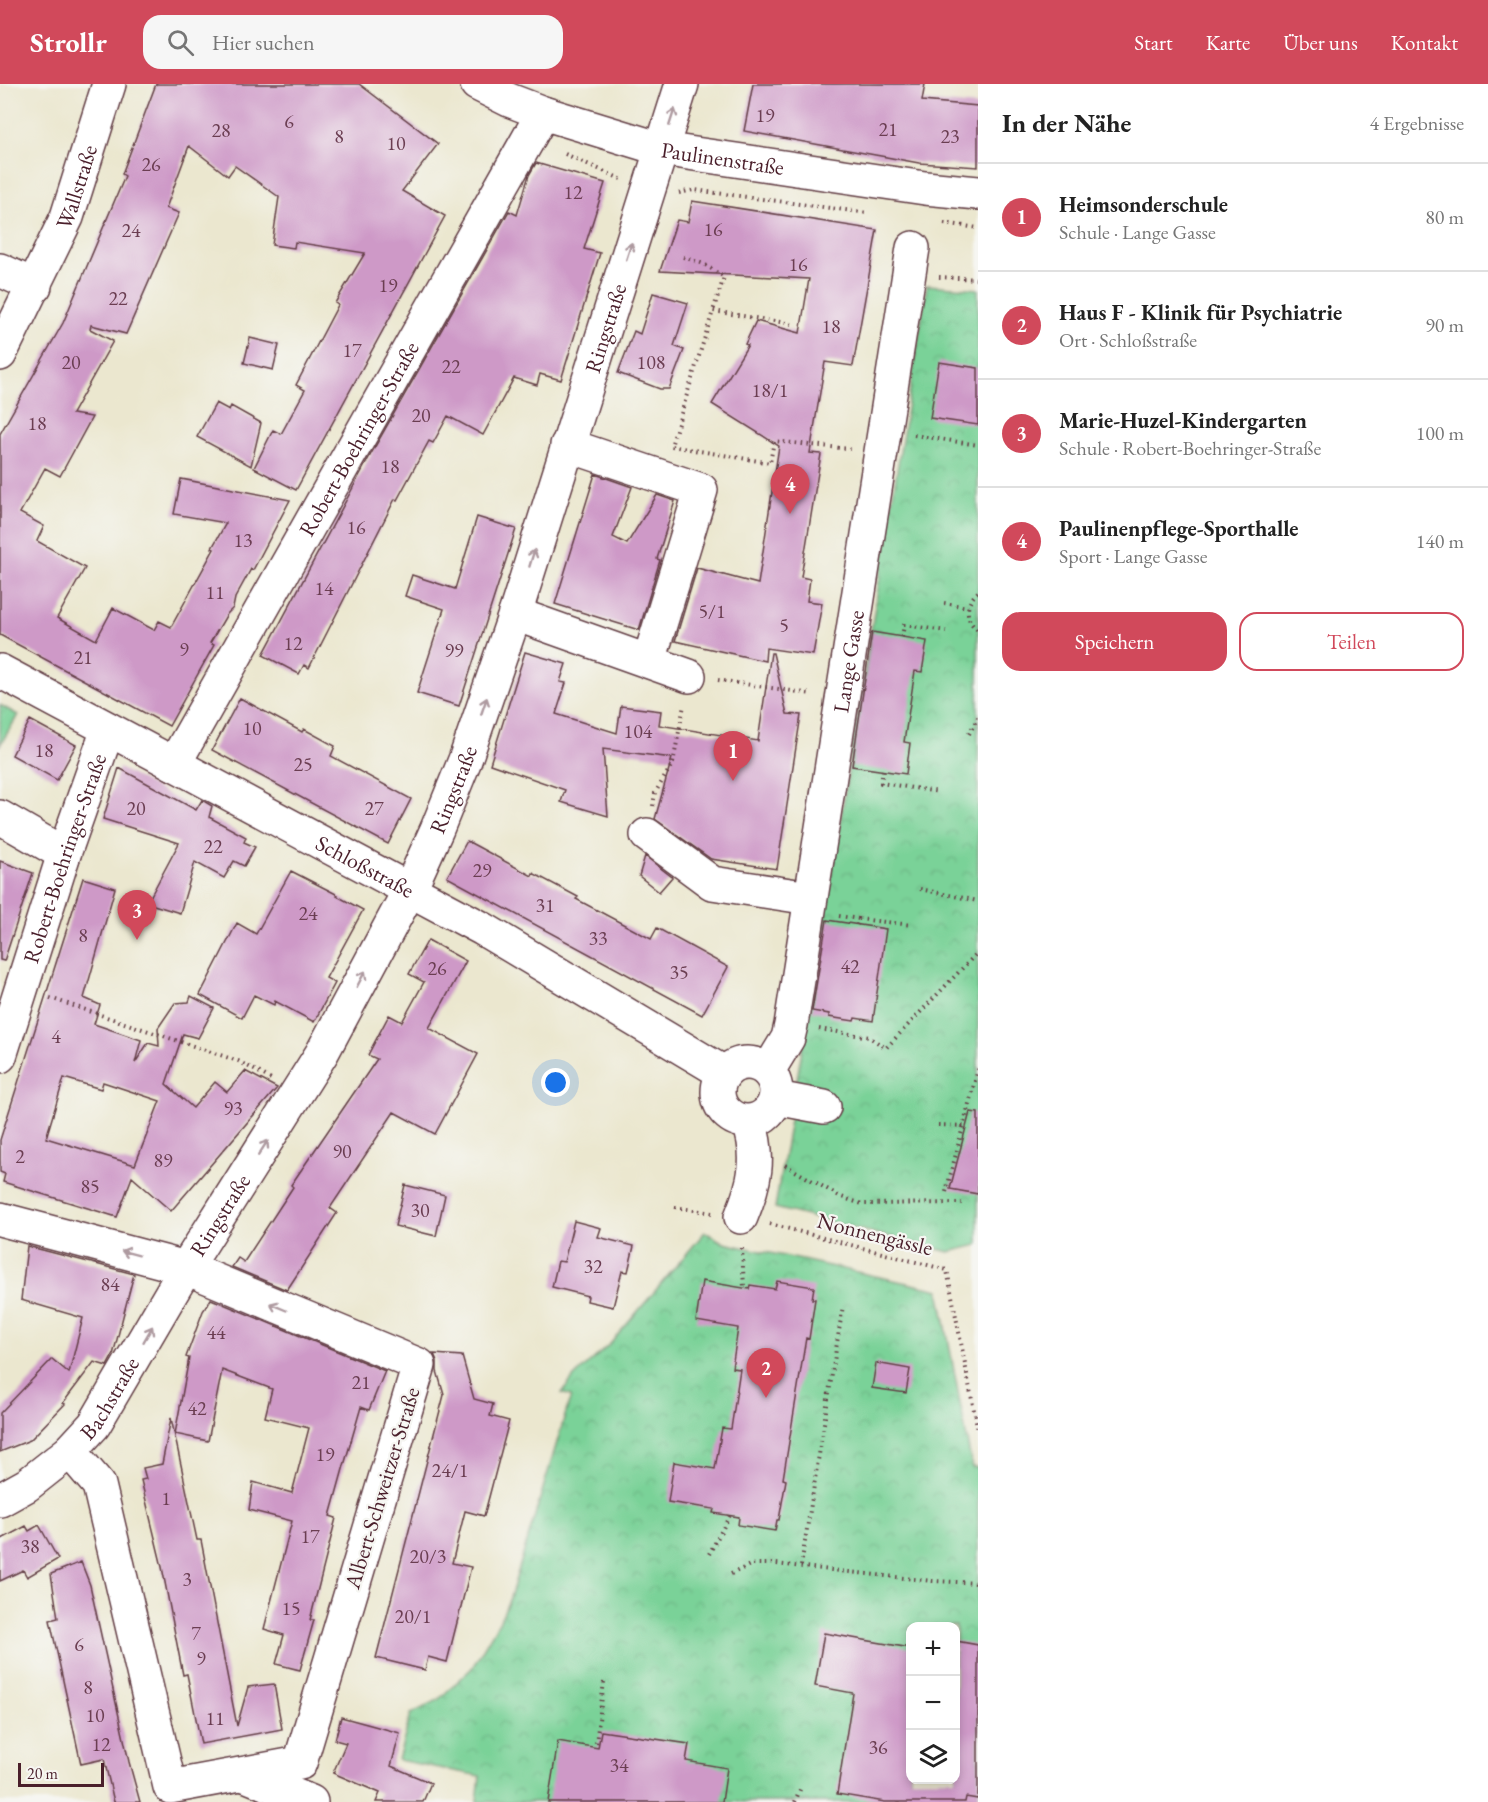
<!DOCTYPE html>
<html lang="de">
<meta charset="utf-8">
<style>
:root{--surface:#fff;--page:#f6f6f6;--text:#222;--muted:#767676;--line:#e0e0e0;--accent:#d1495b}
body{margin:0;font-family:"EB Garamond",serif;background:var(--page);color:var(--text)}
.controls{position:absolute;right:18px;bottom:18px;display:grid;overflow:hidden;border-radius:12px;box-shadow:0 3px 9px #0003}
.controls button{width:54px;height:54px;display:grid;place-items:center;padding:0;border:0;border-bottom:2px solid var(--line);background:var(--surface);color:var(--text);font:30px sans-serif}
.scale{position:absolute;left:18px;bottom:15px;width:86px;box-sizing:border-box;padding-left:6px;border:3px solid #4a1f2b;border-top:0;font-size:16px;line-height:21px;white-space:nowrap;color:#4a1f2b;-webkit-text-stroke:4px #f6f6f2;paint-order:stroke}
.you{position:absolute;left:556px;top:999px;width:21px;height:21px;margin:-15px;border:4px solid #fff;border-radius:50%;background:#1a73e8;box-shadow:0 0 0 9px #1a73e833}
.badge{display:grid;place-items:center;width:39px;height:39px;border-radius:50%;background:var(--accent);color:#fff;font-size:20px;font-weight:700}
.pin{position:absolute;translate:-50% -50px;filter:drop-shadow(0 2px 3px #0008)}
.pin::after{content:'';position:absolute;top:32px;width:21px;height:18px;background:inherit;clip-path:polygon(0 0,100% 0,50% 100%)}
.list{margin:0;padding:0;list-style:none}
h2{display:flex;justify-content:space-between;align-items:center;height:78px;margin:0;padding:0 24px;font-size:26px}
h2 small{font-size:20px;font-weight:400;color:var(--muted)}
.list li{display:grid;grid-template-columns:39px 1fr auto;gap:18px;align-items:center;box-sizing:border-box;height:108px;padding:0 24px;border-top:2px solid var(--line)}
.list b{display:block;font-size:22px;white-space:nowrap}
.list p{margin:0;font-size:20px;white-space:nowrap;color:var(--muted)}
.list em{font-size:20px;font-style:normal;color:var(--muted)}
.actions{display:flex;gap:12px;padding:18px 24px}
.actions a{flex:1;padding:14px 0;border:2px solid var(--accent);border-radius:18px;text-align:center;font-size:21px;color:var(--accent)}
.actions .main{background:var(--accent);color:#fff}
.icon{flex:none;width:33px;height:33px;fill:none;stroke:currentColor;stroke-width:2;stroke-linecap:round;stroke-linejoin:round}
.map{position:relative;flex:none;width:978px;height:1718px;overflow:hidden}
header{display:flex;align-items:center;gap:36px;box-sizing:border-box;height:84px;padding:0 30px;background:var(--accent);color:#fff}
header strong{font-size:28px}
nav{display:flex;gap:33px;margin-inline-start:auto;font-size:21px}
.search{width:420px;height:54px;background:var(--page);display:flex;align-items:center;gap:15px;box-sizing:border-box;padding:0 21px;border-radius:18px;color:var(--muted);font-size:22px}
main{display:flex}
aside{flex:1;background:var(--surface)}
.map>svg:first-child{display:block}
</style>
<header>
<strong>Strollr</strong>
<div class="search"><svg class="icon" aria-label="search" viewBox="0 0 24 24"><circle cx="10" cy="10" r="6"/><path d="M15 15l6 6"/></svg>Hier suchen</div>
<nav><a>Start</a><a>Karte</a><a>Über uns</a><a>Kontakt</a></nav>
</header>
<main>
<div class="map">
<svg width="978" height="1718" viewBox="0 0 978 1718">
<defs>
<pattern id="park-crowns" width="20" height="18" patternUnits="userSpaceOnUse" patternTransform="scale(1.5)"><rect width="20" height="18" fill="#7ad298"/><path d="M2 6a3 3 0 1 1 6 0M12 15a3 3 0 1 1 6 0" fill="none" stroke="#6bb483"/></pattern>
</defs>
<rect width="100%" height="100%" fill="#f6f6f2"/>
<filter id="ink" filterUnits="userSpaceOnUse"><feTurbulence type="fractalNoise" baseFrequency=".0167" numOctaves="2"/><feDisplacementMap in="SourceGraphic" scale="12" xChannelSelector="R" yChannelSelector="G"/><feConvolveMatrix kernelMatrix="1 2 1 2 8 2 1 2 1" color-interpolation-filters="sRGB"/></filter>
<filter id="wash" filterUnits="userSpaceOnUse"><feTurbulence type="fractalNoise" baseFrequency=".008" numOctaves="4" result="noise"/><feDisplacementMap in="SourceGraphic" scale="24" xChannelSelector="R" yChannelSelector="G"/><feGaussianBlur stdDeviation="1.35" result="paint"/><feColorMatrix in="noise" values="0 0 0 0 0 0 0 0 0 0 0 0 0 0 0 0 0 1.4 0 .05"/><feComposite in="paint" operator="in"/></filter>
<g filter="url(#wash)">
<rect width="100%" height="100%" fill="#ebe7cf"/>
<path fill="url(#park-crowns)" stroke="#627862" stroke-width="1.5" fill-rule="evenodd" d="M927,201l51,4v956l-29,7 -174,-44 54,-317z
M0,621l18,10 -18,30z
M705,1148l19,11 215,47 33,177 6,1v334h-501l3,-26 -82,-16 13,-46 27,-14 34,-32 27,-46 11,-24 61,-202 -9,-3 12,-16 37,-34zM910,1542h46v154h-46z"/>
<g id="blocks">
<path fill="#ce99c7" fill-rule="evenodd" d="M156,0h203l79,60 -36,47 43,25 -149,274 -42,-22 19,-38 8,4 24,-44 -9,-5 42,-80 -3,-2 30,-50 -70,-11 -1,6 -22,-3 7,-48 -44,-31 -7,10 -39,-30 -23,62 13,5 -53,121 -35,-9 -1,4 23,12 -41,73 20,3 -32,59 -15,-8 -25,45 24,13 -7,15 48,27 -28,50 39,22 17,-32 41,22 5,-9 12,6 43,-78 -2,-1 14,-25 -52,-9 7,-35 109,21 -37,70 -2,-1 -16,29 -2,10 -6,6 -17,29 4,2 -45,81 -169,-91v-201l63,-111 62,-147 -3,-2z
M753,0h172l-3,17 56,5v61l-59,-4 -175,-32z
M536,79l69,20 -21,66 16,4 -39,127 -21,-6 -3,11 -23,-7 -31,57 -35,-19 -15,27 -4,-2 -32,59 -2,-1 -86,169 -5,-3 -5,9 -36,-19 108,-201 138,-243 8,4 12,-40z
M692,117l185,29 -24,136 -28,-4 -15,91 11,1 -20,123 9,2 -3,22 15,2 -9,52 -47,-7 -1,13 -90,-20 22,-73 61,16 21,-138 -67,-42 36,-59 -3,-1 11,-23 44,12 9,-54 -149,-8 17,-51 11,2z
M653,209l35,10 -14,43 10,4 -15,39h-9l-42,-16 16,-42 6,3z
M250,254l29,7 -6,25 -29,-7z
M939,278l39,6v57l-48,-7z
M216,319l13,7 2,-4 30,17 -10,43 -54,-29z
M595,390l37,13 -19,50 14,7 30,-49 18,6 -18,58 3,1 -21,70 -84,-26z
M477,433l39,12 -57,177 -42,-13 27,-84 -39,-13 7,-21 43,14z
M872,548l55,9 -5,31 -7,-1 -11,71 6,1 -4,31 -54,-8z
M525,568l41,12 -6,18 6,1 -10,31 61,19 4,-27 40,5 -2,14 99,16 13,-88h2l14,61 14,1 -24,154 -66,-10 -56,-40 17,-61 -69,-9 5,67 -47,-14 4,-12 -75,-26z
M240,614l62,34 2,-3 31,17 -4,10 80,43 -23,45 -176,-94z
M30,636l46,25 -19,35 -45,-25z
M119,684l77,42 6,-10 10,6 -3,11 37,20 -2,5 11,5 -11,19 -10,-5 -10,17 -29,-16 -15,51 -33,-10 32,-60 -76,-24z
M467,757l65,35 1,-3 45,24 -2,2 75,40 6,-11 71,39 -26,48 -255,-138z
M645,772l27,21 -13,15 -20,-16z
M0,777l33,12 -29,88 -4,-1z
M291,787l47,24 -1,1 26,14 -37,68 9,5 -21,39 -39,-21 -1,4 -20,-10 -12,23 -42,-23 37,-72 19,11z
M83,794l32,10 -31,110 16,7 -6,19 47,16 -6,23 13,-20 11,3 -1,-18 17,-25 14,-1 2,-6 23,12 -16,30 -15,-4 -17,50 27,24 22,-26 12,10 18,-21 32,17 -106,123 -39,-34 -15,40 -114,-35 2,-8 -5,-2v-32zM64,994l37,11 2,-7 57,19 -25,64 -89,-27z
M827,836l59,9 -13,92 -18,-3 -1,3 -25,-4v-3l-17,-3z
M428,856l38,21 -37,67 49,26 -43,80 -41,-22 -64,96 7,5 -50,77 -55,-23 6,-9 6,4 49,-75 -2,-2 86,-126 -9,-4 21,-40 13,7 22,-40 -15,-8z
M970,1028l8,1v81l-28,-5z
M405,1101l40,10 -9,41 -41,-10z
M574,1137l27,7 -3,9 36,9 -6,26 -6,-1 -9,36 -26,-6 1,-5 -36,-9 6,-26 6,1z
M27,1162l107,28 -21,81 -6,11 -13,-4 -31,41 2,1 -35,36 -30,12v-39l52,-54 17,14 14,-55 -62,-18z
M702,1197l47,8 1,-4 25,4 2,-8 37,6 -2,12h3l-6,40 -3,-1 -23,141 3,1 -7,40h-2l-2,11 -37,-6 1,-8 -26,-4 1,-4 -46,-7 6,-40 41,7 7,-41 9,1 9,-60 -8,-1 6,-40 -42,-7z
M211,1215l174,72 -16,39 -8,-3 -18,62 -13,47 6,2 -26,102h4l-14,50 -24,-6 8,-29 -20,-6 28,-108 -43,-11 4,-28 39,11 17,-65 -44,-11 7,-28 -50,-19 -14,71 -33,-7 14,-76 -3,-1 17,-46z
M434,1270l28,2 12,43 19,5 -3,12 19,5 -25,95 -19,-5 -13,52 19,4 -24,95 -19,-5 -3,13 -49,-12 68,-263 -7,-24v-10z
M876,1279l34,6 -4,24 -34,-5z
M171,1334l26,122h4l36,186 11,-39 26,-3 8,45 -81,15 -14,-70 -4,1 -21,-108 -21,-87 5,-1 -3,-11 19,-4z
M39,1441l19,34 -31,18 -4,-7 -23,11v-41l26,-14 3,5z
M81,1478l9,23 39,177 11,40h-26l-10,-43 -23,5 -31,-144 8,-2 -7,-44z
M824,1549l86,15v131h46v-138l22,4v154l-12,-2 -1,5h-80l-48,-8 16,-101 -38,-7z
M341,1633l59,16 -9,33 40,17 -8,19h-47l4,-9 -47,-20 13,-30 -11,-3z
M601,1647l88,13 -3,17 41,7 -5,34h-174l10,-61 40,7z"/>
</g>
</g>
<g filter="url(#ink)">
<use href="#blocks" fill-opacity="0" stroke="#623d44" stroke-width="1.5"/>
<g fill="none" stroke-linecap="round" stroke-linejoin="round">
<defs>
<g id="minor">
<path id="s1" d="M477,0l32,16 34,13 118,36 264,39 53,5"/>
<path d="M0,186l35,16"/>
<path id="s2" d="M0,270l67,-137 42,-133"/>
<path d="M567,361l134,45 -52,171"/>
<path d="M515,530l174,62"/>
<path id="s3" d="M0,587l483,258 241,144"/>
<path id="s4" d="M174,680l369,-651"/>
<path d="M0,733l64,37"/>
<path d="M647,751l65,48 98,15"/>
<path id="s5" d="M0,972l64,-202 44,-125"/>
<circle cx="747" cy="1008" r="29"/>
<path id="s6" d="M768,987l20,-33 3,-13 122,-777"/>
<path d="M776,1014l48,9"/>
<path d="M741,1133c14,-34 20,-59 8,-95"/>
<path d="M0,1135l186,49 233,97 -119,398 -130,24 -71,-302 -29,-34"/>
<path id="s7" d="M0,1416l27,-15 43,-34 24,-26 92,-157 136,-215 87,-162 28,-62 28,-69 50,-146 167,-530"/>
<path d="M243,1690l68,28"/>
</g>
</defs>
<use href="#minor" stroke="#623d44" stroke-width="36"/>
<path stroke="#623d44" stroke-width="4" stroke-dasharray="1.5 4.5" stroke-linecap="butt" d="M565,70l56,25
M679,109l15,-3 174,23
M944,139l34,5
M683,173l21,7 20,13 -11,34
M939,193l39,2
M792,240l-79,-13 -42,135 99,17 4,-22 76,8
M914,351l64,10
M978,508c-13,11 -14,28 0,38
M944,519l24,4
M902,553l2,-12 42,6
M718,596l94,14
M969,650l9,-17
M883,686l-2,13 58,9
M653,722l2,-13 18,-30 11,-58
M920,805l58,12
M839,832l20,3
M857,841l2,-6 53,6
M50,914l188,63 33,18
M819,945l50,8 17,11 92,-96
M938,1041l29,1
M785,1081l56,32 21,7 100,-1
M946,1108l32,-123
M675,1123l37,6
M770,1140l177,46 31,161
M742,1164l2,40
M709,1470l21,-39
M801,1482l42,-260
M731,1490l21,-10h24l156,17 46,2
M596,1659l8,-61
M795,1718l6,-15"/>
<use href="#minor" stroke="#fff" stroke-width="33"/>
</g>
<defs><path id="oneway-shaft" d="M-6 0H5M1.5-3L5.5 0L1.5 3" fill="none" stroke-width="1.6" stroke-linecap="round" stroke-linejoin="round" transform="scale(1.5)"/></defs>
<g stroke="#ae9aa0">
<use href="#oneway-shaft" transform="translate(672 33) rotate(-72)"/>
<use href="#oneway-shaft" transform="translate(629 167) rotate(-72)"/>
<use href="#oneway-shaft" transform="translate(532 474) rotate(-73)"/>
<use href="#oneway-shaft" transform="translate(484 622) rotate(-71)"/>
<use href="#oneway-shaft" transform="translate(361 895) rotate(-62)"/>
<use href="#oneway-shaft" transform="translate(263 1064) rotate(-58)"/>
<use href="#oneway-shaft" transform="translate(130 1169) rotate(-165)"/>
<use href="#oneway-shaft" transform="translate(278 1223) rotate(-157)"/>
<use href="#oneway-shaft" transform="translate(148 1250) rotate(-60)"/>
</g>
</g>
<g text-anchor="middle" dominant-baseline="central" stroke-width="4.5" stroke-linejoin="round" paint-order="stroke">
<g font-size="20" fill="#6b3e52">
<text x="765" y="31">19</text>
<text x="289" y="37">6</text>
<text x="888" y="45">21</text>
<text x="221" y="46">28</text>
<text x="339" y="52">8</text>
<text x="950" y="52">23</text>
<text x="396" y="59">10</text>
<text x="151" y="80">26</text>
<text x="573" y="108">12</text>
<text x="713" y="145">16</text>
<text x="131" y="146">24</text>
<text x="798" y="180">16</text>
<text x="388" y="201">19</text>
<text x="118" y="214">22</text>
<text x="831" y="242">18</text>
<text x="352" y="266">17</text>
<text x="71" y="278">20</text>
<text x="651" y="278">108</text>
<text x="451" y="282">22</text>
<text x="770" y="306">18/1</text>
<text x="421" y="331">20</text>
<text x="37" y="339">18</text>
<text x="390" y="382">18</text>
<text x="356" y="443">16</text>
<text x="243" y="456">13</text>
<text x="324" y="504">14</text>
<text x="215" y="508">11</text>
<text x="712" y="527">5/1</text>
<text x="784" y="541">5</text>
<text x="293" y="559">12</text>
<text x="184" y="565">9</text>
<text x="454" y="566">99</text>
<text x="83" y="573">21</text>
<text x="252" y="644">10</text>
<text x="638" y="647">104</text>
<text x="44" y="666">18</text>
<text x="303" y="680">25</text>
<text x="136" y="724">20</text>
<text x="374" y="724">27</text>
<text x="213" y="762">22</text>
<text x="482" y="786">29</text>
<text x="545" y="821">31</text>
<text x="308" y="829">24</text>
<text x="83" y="851">8</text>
<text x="598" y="854">33</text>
<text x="850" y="882">42</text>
<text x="437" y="884">26</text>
<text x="679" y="888">35</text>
<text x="56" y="952">4</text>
<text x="233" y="1024">93</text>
<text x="342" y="1067">90</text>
<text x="20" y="1072">2</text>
<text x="163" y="1076">89</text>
<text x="90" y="1102">85</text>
<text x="420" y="1126">30</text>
<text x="593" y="1182">32</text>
<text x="110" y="1200">84</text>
<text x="216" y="1248">44</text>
<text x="361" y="1298">21</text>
<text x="197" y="1324">42</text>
<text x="325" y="1370">19</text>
<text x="450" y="1386">24/1</text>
<text x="166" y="1414">1</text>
<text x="310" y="1452">17</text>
<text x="30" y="1462">38</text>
<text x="428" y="1472">20/3</text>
<text x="187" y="1495">3</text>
<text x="291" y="1524">15</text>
<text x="413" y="1532">20/1</text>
<text x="196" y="1549">7</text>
<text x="79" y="1560">6</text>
<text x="201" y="1574">9</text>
<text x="88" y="1603">8</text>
<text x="95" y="1631">10</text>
<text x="215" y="1634">11</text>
<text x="101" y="1660">12</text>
<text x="878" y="1663">36</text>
<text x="619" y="1681">34</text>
</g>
<g font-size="22" fill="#4a1f2b" stroke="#f6f6f2">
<text stroke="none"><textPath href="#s1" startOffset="258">Paulinenstraße</textPath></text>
<text stroke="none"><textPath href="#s2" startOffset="184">Wallstraße</textPath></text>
<text stroke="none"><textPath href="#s7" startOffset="1338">Ringstraße</textPath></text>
<text stroke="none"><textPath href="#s4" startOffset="374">Robert-Boehringer-Straße</textPath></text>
<text stroke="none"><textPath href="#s6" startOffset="420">Lange Gasse</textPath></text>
<text stroke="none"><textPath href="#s7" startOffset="852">Ringstraße</textPath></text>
<text stroke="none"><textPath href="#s5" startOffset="208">Robert-Boehringer-Straße</textPath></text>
<text stroke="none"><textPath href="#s3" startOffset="414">Schloßstraße</textPath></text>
<text stroke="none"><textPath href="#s7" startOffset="366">Ringstraße</textPath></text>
<text transform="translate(875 1150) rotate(14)">Nonnengässle</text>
<text stroke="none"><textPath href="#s7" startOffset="152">Bachstraße</textPath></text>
<text transform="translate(382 1404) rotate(-73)">Albert-Schweitzer-Straße</text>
</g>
</g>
</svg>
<div class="controls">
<button>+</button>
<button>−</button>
<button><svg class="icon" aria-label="layers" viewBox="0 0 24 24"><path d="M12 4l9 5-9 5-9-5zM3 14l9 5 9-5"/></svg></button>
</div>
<div class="scale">20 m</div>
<div class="you"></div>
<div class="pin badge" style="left:733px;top:697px">1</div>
<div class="pin badge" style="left:766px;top:1314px">2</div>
<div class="pin badge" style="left:137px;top:856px">3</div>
<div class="pin badge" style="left:790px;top:430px">4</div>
</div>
<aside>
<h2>In der Nähe<small>4 Ergebnisse</small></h2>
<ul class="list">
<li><span class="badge">1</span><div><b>Heimsonderschule</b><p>Schule · Lange Gasse</p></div><em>80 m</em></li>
<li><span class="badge">2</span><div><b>Haus F - Klinik für Psychiatrie</b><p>Ort · Schloßstraße</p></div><em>90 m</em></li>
<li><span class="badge">3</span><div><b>Marie-Huzel-Kindergarten</b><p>Schule · Robert-Boehringer-Straße</p></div><em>100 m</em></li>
<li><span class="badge">4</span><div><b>Paulinenpflege-Sporthalle</b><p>Sport · Lange Gasse</p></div><em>140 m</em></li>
</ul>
<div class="actions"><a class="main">Speichern</a><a>Teilen</a></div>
</aside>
</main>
